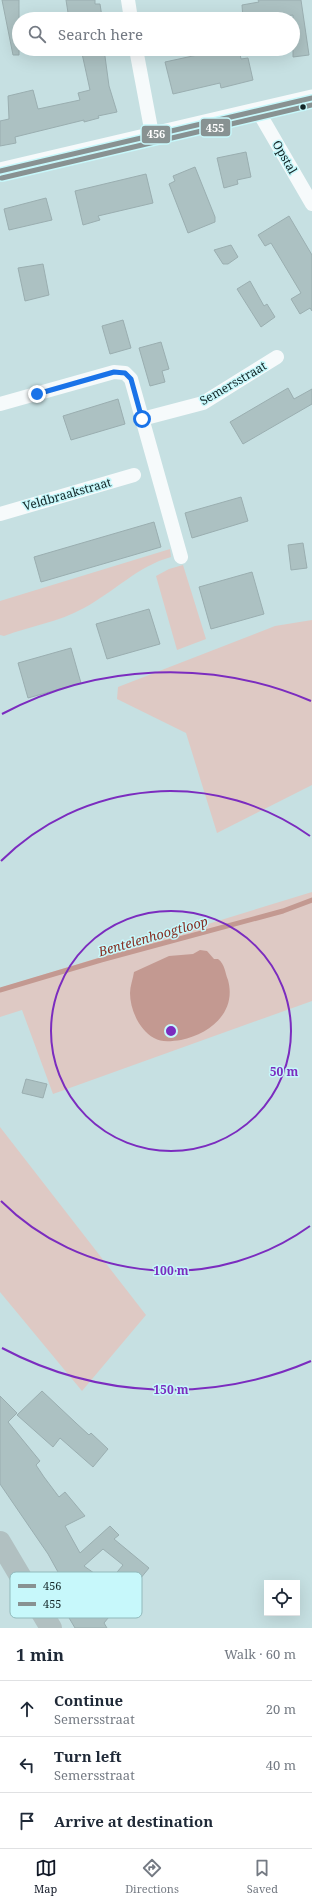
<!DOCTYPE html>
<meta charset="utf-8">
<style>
:root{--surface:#fff;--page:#f6f6f7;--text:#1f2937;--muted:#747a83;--line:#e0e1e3;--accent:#111827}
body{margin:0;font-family:"Noto Serif",serif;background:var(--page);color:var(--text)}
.controls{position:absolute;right:12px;bottom:12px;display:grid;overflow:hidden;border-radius:0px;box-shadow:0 4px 16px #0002}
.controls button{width:36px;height:36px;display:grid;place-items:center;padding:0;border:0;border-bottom:1px solid var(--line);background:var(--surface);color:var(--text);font:20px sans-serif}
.stop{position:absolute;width:12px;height:12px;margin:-9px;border:3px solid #1a73e8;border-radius:50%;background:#fff}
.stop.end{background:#1a73e8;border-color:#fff;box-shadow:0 1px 4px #0008}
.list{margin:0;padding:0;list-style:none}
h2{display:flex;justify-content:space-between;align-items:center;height:52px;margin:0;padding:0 16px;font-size:17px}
h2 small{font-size:13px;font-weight:400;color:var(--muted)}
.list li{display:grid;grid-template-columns:26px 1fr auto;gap:12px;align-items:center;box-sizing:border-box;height:56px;padding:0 16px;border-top:1px solid var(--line)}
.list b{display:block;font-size:15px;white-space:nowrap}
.list p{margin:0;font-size:13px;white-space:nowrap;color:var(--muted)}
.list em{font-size:13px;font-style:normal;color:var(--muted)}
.icon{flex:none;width:22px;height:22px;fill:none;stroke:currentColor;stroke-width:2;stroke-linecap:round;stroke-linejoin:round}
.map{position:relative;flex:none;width:312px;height:1628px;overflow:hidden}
.search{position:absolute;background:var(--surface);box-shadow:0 4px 16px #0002;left:12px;right:12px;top:12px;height:44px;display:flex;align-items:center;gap:10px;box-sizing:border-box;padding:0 14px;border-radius:22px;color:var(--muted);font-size:15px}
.sheet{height:220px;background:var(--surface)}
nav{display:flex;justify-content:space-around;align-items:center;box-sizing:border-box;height:56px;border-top:1px solid var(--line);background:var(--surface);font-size:11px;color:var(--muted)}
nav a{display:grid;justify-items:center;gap:2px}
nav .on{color:var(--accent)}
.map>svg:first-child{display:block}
</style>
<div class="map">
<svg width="312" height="1628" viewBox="0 0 312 1628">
<rect width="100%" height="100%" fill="#c6e0e2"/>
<path fill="#dec9c4" d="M170,549l1,8c-33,9 -57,35 -87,51 -25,14 -54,18 -80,28l-4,-1v-34z
M183,565l23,74 -29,11 -21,-74 13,-7z
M312,620v165l-95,48 -31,-100 -69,-34 1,-12 157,-61z
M312,892v109l-259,93 -31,-84 -22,7v-29z
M0,1127l146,188 -64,76 -82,-99z"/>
<path fill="#c39991" d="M200,950l7,1 7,8h4c7,5 7,14 10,21 9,33 -19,54 -47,60 -9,1 -19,3 -27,-2 -15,-8 -24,-29 -24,-45 0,-7 3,-14 4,-21l35,-16 24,-2z"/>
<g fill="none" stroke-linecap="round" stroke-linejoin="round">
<path stroke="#c39991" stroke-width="5" d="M0,990l101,-30 182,-49 29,-11"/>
</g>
<path fill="#acc1c2" stroke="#9aaeb0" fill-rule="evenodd" d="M2,0h17v55h-6z
M66,0h29v4h5l2,13 -33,2z
M258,0h43l8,55 -16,2v-42l-26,4h-24l-1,-14 17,-3z
M81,49h23l5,37 8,26 -19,4 1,2 -15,4v-2l-69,17 1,6 -16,3v-25l9,-2 -1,-23 25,-6 5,19 42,-9 -2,-7 12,-3z
M225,49h14l2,10 7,-1 5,22 -32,8 -1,-5 -47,11 -8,-32z
M246,152l5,25 -14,3 1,4 -14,4 -7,-30z
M195,167l20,50v5l-27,11 -19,-49 6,-3 -2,-5z
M146,174l7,29 -55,13 2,4 -17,5 -8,-34z
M46,198l6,22 -43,10 -5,-21z
M289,216l23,39v56l-2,-3 -10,6 -9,-15 10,-6 -30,-50 -6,3 -7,-11z
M231,245l7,12 -10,7h-5l-9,-14z
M43,264l6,31 -24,6 -7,-33z
M250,281l14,25 3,-2 8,13 -14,10 -24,-38z
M123,320l8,28 -21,6 -8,-28z
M161,342l8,27 -7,2 3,11 -15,4 -11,-38z
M288,388l6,11 18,-10v15l-69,40 -13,-22z
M118,399l7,25 -54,16 -8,-24z
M241,497l7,24 -56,17 -7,-25z
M154,522l7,25 -120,35 -7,-25z
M303,543l4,25 -16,2 -3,-25z
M252,572l12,42 -53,15 -12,-42z
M149,609l11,35 -53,15 -11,-35z
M71,648l10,35 -53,15 -10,-35z
M26,1079l21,5 -4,14 -21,-5z
M42,1391l34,32 13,12 2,-2 17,16 -15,18 -33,-29 -7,9 -36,-32z
M0,1396l17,17 -9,9 32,39 -4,4 8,12 15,20 6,-5 20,24 -20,10 15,27 30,-27 9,9 -5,4 35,29 -45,55 3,5h-32l-13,-22 11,-7 -25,-45 -48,-70zM103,1549l20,16 -15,18 -24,-17z"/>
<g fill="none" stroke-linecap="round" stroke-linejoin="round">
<path stroke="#f6fafb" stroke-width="14" d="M128,0l3,19
M136,49l16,85
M258,111l54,93
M0,404l114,-32 11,1 6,6 50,178
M142,419l61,-16 74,-46
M0,514l134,-39"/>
<path stroke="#f6fafb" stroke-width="17" d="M0,171l312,-73"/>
<path stroke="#b1c0c1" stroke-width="22" d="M0,1542l51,86"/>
<defs>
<path id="bus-1" d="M0,171l312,-73"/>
<path id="bus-2" d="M2,178l310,-73"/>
</defs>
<use href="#bus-1" stroke="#c7f8fb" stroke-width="8"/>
<use href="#bus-2" stroke="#c7f8fb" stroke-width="8"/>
<use href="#bus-1" stroke="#889292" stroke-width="5"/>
<use href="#bus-2" stroke="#889292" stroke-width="5"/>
</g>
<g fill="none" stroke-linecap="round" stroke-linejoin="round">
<path stroke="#1a73e8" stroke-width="5" d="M37,394l77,-22 11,1 6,6 11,40"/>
</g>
<g fill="none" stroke="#7b2cbf" stroke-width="2">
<circle cx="171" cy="1031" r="120"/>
<path d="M310 1226A240 240 0 0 1 1 1201M1 861A240 240 0 0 1 310 836"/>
<path d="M311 1361A359 359 0 0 1 2 1348M2 714A359 359 0 0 1 311 701"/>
</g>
<circle fill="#122526" stroke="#c7f8fb" stroke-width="1.5" cx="303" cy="107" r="3.5"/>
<g text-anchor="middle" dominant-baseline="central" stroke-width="3" stroke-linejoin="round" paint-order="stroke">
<g font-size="12" fill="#122526" stroke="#c7f8fb">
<text transform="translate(285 157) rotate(60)">Opstal</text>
<text transform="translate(233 383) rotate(-30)">Semersstraat</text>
<text transform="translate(67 494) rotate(-16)">Veldbraakstraat</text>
</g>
<g font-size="13" font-style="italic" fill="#873024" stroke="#c7f8fb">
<text transform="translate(153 936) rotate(-16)">Bentelenhoogtloop</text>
</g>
</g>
<rect x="10" y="1572" width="132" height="46" rx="6" fill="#c7f8fb" stroke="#91b9bb" stroke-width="1"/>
<rect x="18" y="1584" width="18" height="4" fill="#889292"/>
<rect x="18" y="1602" width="18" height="4" fill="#889292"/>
<g font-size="11" fill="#122526">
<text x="43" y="1590">456</text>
<text x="43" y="1608">455</text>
</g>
<circle cx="171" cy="1031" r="6" fill="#7b2cbf" stroke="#c7f8fb" stroke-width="2"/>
<g font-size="12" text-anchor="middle" font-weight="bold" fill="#7b2cbf" stroke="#c7f8fb" stroke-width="3" stroke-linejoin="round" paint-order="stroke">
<text x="284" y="1076">50 m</text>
<text x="171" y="1275">100 m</text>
<text x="171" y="1394">150 m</text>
</g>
<g stroke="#c7f8fb" stroke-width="1.5">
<rect x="200" y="118" width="31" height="19" rx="4" fill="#889292"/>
<rect x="141" y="125" width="30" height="19" rx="4" fill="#889292"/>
</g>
<g font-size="11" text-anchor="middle" font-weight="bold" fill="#fff">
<text x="215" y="132">455</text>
<text x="156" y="138">456</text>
</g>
</svg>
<div class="controls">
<button><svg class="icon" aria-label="locate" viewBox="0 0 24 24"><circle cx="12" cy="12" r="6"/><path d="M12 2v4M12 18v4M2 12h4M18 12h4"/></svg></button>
</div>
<div class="stop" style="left:142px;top:419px"></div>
<div class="stop end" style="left:37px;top:394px"></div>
<div class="search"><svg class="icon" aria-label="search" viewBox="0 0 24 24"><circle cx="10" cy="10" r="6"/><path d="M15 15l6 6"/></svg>Search here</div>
</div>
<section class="sheet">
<h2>1 min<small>Walk · 60 m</small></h2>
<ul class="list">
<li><svg class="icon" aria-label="ahead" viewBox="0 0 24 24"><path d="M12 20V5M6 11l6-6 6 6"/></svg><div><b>Continue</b><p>Semersstraat</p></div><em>20 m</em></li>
<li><svg class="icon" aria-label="left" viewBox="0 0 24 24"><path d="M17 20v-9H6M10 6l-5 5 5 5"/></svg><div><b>Turn left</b><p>Semersstraat</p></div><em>40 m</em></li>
<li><svg class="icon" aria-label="arrive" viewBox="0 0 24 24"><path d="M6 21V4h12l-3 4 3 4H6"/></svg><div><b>Arrive at destination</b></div></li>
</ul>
</section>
<nav>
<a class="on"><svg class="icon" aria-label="map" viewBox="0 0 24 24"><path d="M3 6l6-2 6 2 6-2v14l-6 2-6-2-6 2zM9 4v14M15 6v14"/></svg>Map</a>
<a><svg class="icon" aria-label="directions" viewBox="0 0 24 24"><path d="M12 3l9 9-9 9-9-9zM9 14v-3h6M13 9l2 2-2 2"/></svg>Directions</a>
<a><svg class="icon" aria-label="saved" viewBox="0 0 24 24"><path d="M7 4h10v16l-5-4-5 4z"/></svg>Saved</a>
</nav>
